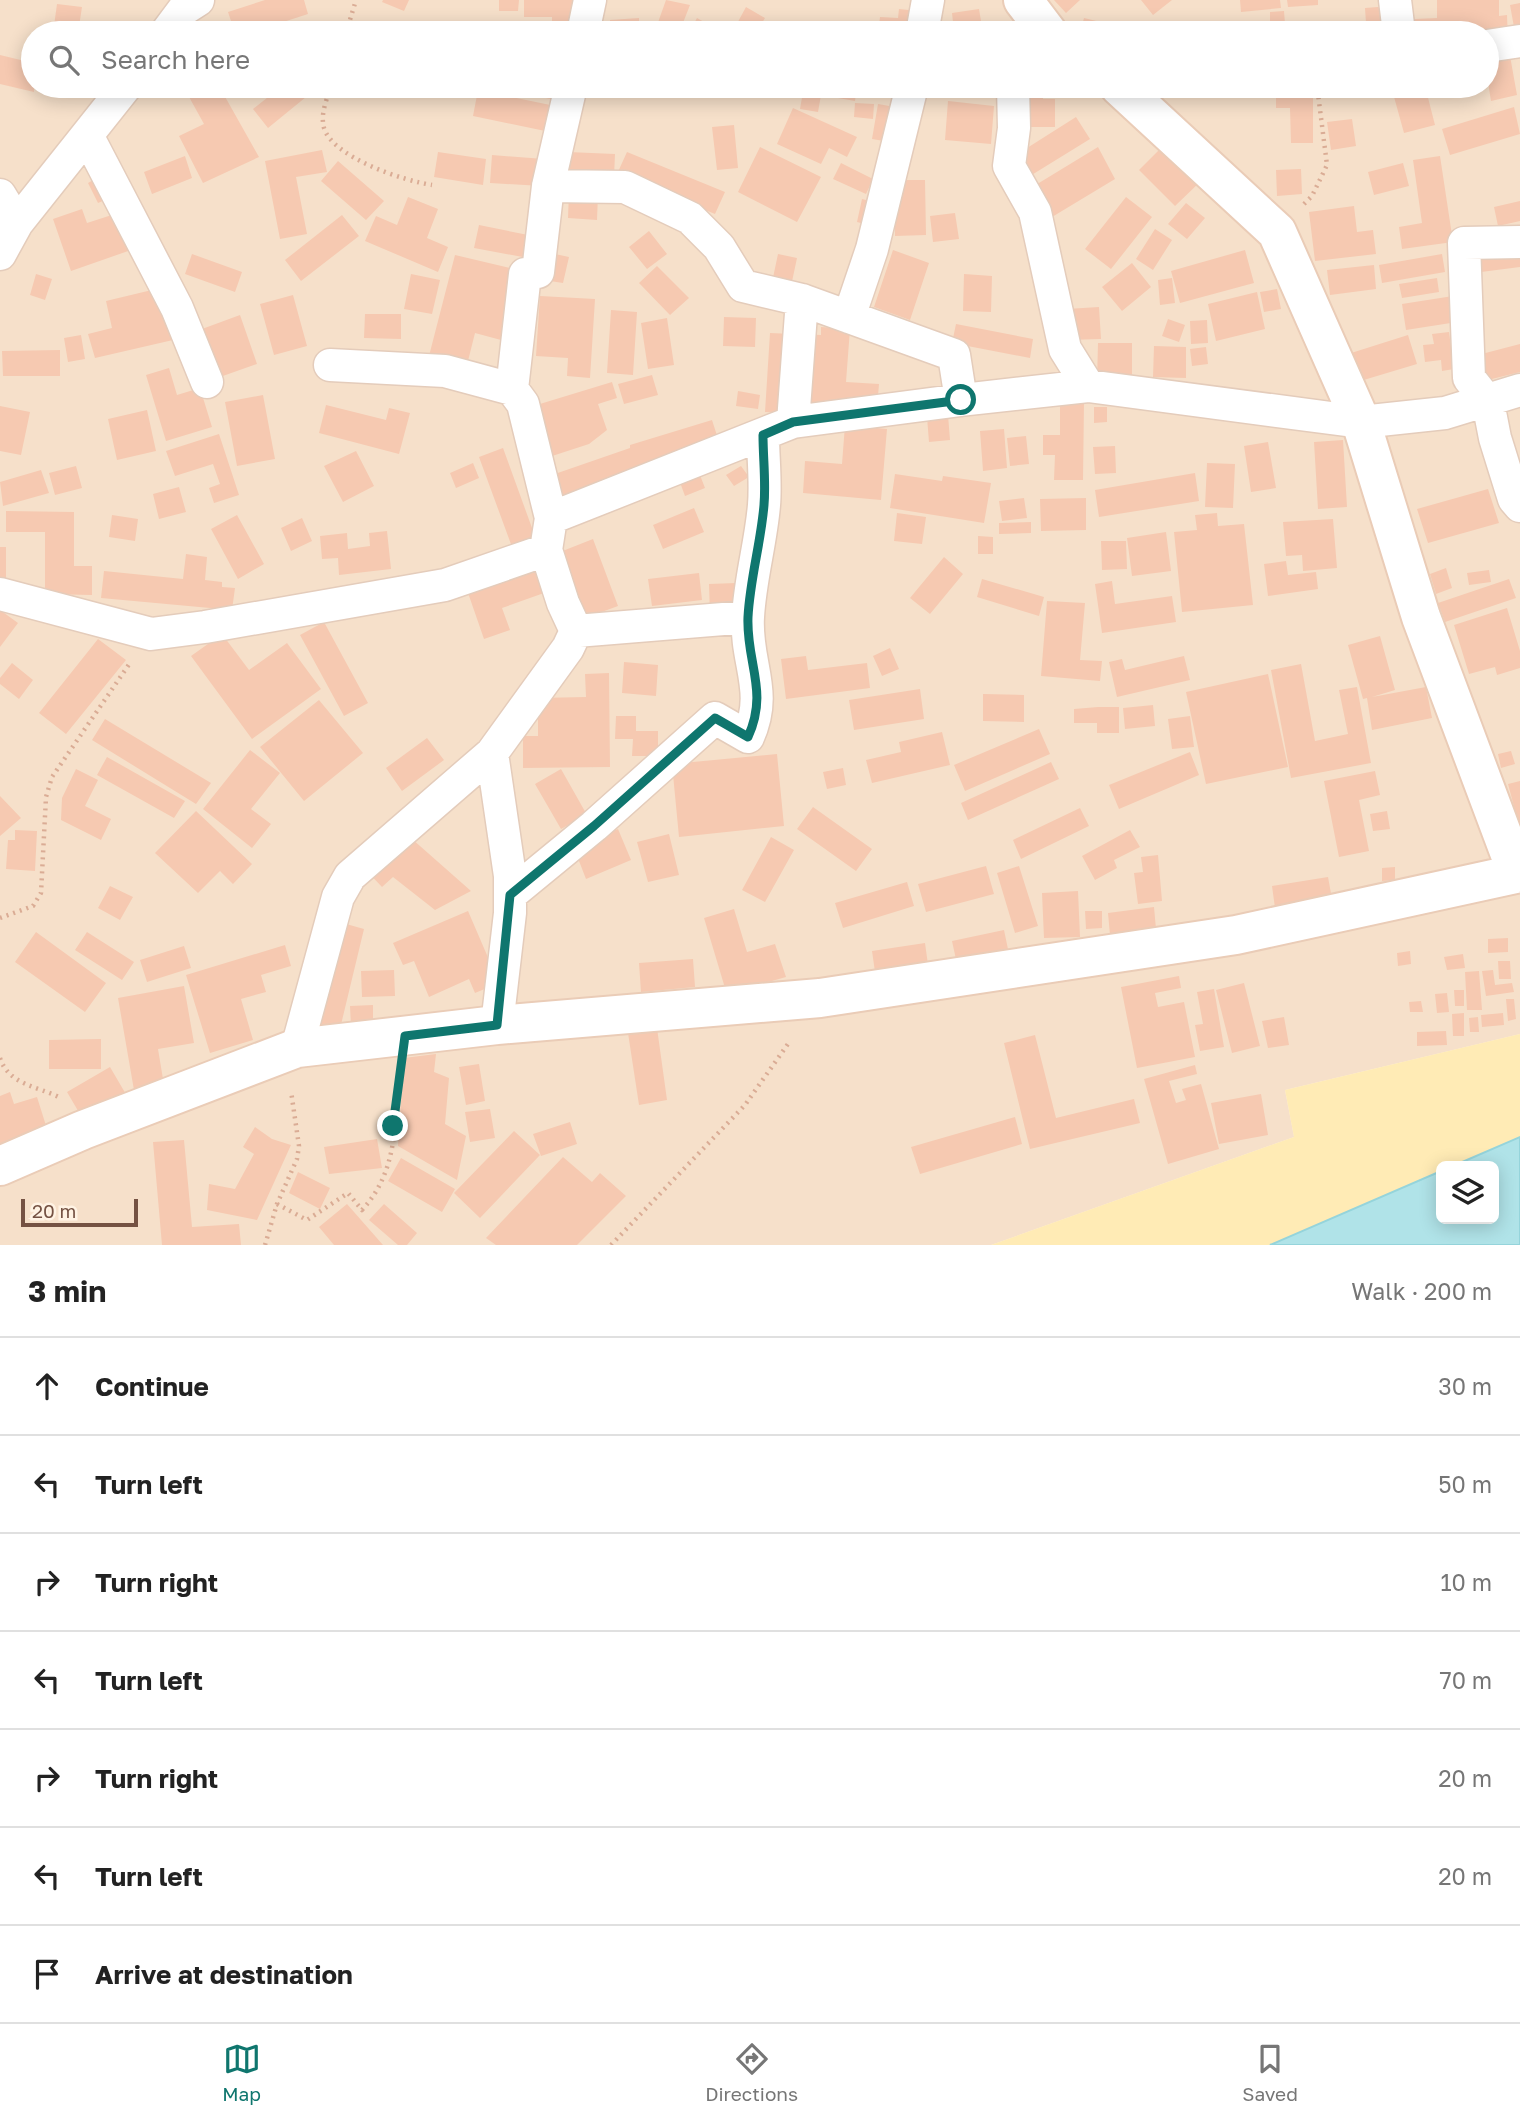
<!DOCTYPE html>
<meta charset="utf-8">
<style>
:root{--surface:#fff;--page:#f6f6f6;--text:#222;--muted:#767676;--line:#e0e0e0;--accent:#0f766e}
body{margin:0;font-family:"Golos Text",sans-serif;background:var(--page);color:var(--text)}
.controls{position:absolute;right:21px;bottom:21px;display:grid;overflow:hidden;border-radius:10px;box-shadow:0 4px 18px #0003}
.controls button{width:63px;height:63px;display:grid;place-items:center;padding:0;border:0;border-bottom:2px solid var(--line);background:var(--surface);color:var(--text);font:35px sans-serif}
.scale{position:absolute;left:21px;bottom:18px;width:117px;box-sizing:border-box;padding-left:7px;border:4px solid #755243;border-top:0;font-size:19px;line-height:24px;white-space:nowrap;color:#755243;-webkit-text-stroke:5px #fff3e4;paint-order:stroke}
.stop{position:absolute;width:21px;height:21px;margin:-16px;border:5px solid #0f766e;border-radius:50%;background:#fff}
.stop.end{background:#0f766e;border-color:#fff;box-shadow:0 2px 7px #0008}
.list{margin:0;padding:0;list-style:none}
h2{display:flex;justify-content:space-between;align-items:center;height:91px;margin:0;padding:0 28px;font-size:30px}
h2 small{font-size:23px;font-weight:400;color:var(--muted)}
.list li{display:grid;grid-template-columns:46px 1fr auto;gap:21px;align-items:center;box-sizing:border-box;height:98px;padding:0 28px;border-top:2px solid var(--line)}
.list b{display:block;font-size:26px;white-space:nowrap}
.list em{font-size:23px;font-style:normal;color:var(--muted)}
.icon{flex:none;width:38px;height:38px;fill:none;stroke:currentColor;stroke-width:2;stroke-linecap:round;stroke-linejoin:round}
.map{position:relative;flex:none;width:1520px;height:1245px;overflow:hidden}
.search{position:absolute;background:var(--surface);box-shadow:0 4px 18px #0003;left:21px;right:21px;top:21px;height:77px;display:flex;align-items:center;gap:18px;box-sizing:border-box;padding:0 24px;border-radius:38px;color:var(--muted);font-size:26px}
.sheet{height:777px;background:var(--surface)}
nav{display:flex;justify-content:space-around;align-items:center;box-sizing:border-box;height:98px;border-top:2px solid var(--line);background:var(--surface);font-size:19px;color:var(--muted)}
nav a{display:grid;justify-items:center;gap:4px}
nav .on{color:var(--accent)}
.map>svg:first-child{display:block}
</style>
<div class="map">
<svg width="1520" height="1245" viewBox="0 0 1520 1245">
<rect width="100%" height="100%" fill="#feefdc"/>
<path fill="#f6e0ca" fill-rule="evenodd" d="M0,0h1520v1034l-235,56 9,47 -303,108h-991zM33,33h1454v53h-1454z"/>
<path fill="#ffebb5" d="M1520,1034v103l-67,29h-12v5l-171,74h-279l303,-108 -9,-47z"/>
<path fill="#b0e3e8" stroke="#95d4db" stroke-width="2" d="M1520,1137v108h-250l171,-74v48h53v-53h-41z"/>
<path fill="#f6c9b1" d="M265,0h39l4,14 -59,19h-14l-7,-21z
M383,0h26l-5,11 -22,-9z
M499,0h20l-1,11h-19z
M524,0h50v32h-22v-15h-28z
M666,0l24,5 -11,28 -23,-5z
M1054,0h26l-14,13z
M1141,0h31l-19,15z
M1240,0h40l1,8 -40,4z
M1287,0h31v5l-30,2z
M1437,0h62v16l8,-1 1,26 -21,-8h-72v-14l22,-1z
M1520,3v23l-6,1 -4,-22z
M57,4l25,3 -4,26h-25z
M1390,6l2,27h-58v-9l32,-1 -1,-15z
M746,7l19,11 -9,15 -23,-2z
M899,9l20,2 -2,22h-39l2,-16 18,1z
M979,9l4,24h-43l-1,-9 14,-2 -1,-9z
M1284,11l1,13h-15v-12z
M639,18v15h-28l-1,-13z
M697,18l26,15h-34z
M1084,18l29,7 -3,8h-30z
M1508,45l9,50 -26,6 -4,-25v-27z
M0,55l33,8 1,29 -34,-8z
M47,86h44l-43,7z
M183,86h36l40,71 -56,26 -24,-47 25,-12z
M282,86h15l9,11 -38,31 -15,-19z
M507,86h56l-2,15 -55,-11z
M617,86h56l-1,12 -55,-7z
M680,86h54v9h-54z
M804,86h53l-2,15 -34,-6 -3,17 -18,-3z
M1021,86h22v13h12v28h-35z
M1391,86h34l10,39 -31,8z
M1313,88v55h-22l-1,-35h-14v-15z
M478,90l77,16 -5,26 -77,-16z
M948,101l46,5 -3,38 -46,-4z
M855,103l19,1 -1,15 -19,-2z
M878,104l23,4 -5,35 -24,-4z
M1514,107l6,27 -70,21 -8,-26z
M793,108l64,29 -10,20 -18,-9 -8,16 -44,-20z
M1076,117l14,22 -60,37 -14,-21z
M1352,119l4,27 -25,4 -4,-28z
M734,125l4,43 -21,2 -5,-43z
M1165,144l36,37 -26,25 -36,-36z
M760,147l61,30 -24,45 -59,-30z
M1098,147l17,32 -63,38 -18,-31z
M322,150l5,22 -31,5 11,57 -27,5 -15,-78z
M438,152l48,7 -3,26 -49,-8z
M568,152l47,2 -1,23 -48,-3z
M627,152l98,40 -10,22 -98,-40z
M492,155l52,4 -2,27 -52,-3z
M185,156l7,22 -40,16 -8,-22z
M1440,156l13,86 -51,7 -3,-22 23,-4 -9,-63z
M338,161l46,40 -18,19 -45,-39z
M841,163l32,16 -7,15 -33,-15z
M1403,163l6,23 -35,9 -6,-23z
M1301,169l1,25 -25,2 -1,-26z
M102,175l10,22 -14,6 -10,-20z
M895,180h30l1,55 -31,1z
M569,192l29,2 -1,26 -29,-2z
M408,197l30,12 -11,29 21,9 -10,25 -73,-31 11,-25 21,9z
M1126,197l26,20 -41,52 -26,-20z
M862,199l16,4 -5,23 -16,-4z
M1520,201v20l-22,5 -4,-19z
M1186,203l19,15 -18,21 -19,-15z
M1354,206l3,26 16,-2 3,24 -61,7 -6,-49z
M82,209l5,14 31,-10 13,37 -60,21 -18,-52z
M955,213l4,26 -26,3 -3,-26z
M342,215l17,21 -58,45 -16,-21z
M479,225l54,11 -5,22 -54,-10z
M1155,229l17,11 -19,30 -17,-11z
M649,231l18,23 -20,15 -18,-22z
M1520,249v18l-39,5 -2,-18z
M893,250l36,13 -19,57 -36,-13z
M1245,250l9,33 -74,20 -9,-32z
M192,254l50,18 -7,20 -50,-18z
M555,254l14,3 -6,26 -13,-2z
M778,254l19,4 -7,33 -19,-4z
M1442,254l3,18 -63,11 -3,-18z
M455,255l63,15 -17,70 -26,-7 -8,32 -38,-9z
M1132,263l19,24 -29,24 -20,-24z
M1374,265l2,24 -46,6 -3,-25z
M657,266l32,32 -19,17 -31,-32z
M36,274l16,5 -7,21 -15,-5z
M411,274l29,6 -8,34 -28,-5z
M964,274l28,2 -1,36 -28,-1z
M1172,278l3,25 -15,2 -2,-25z
M1437,278l2,14 -37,6 -3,-14z
M156,289l17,51 -78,18 -7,-24 24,-6 -6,-27z
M1277,289l4,20 -17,3 -4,-20z
M1257,292l8,37 -49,12 -8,-37z
M293,295l14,51 -33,9 -14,-51z
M540,296l55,3 -5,79 -23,-2 1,-18 -32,-2z
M1453,296l4,26 -51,8 -4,-26z
M1099,307l2,32 -33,1 -1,-31z
M611,310l26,2 -4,63 -26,-2z
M365,314h36v25l-37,-1z
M240,315l17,49 -37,13 -18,-48z
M724,317l32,1 -1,29 -32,-1z
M667,318l7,47 -26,4 -7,-46z
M1168,319l17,6 -6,17 -17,-6z
M1207,320l1,23 -17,1 -1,-23z
M956,324l77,15 -3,19 -78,-15z
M821,327l29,2 -4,53 33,2 -2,24 -79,-5 5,-69 18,1z
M1449,332l5,37 -12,2 -1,-11 -16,2 -2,-17 11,-1 -2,-10z
M770,333l23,1 -4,79 -24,-1z
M81,335l4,24 -17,3 -4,-24z
M1408,335l9,29 -60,18 -9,-28z
M1098,343h34v39h-35z
M1520,344v28l-40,10 -6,-26z
M1154,346l32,1v31l-33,-1z
M1206,347l2,17 -16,2 -2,-17z
M60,350v26h-57l-1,-25z
M169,368l8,27 23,-7 12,39 -46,14 -20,-66z
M652,375l6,20 -34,9 -6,-20z
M612,382l5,16 -19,6 9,26 -18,14 -43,14 -16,-51z
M738,391l22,4 -2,14 -22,-3z
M263,395l12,64 -38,7 -12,-64z
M1060,402h24l-1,78h-29l1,-25h-12v-20h17z
M326,405l60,15 3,-12 21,5 -11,41 -80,-21z
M0,406l30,6 -9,43 -21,-4z
M1094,407h13v15l-13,1z
M147,410l9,41 -39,9 -9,-41z
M948,415l2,25 -21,2 -2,-25z
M712,420l8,25 -163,55 -8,-24 81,-28v-3z
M845,425l42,4 -6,71 -78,-7 2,-32 37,3z
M1004,429l3,39 -24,3 -3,-40z
M219,434l20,61 -25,8 -5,-15 11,-4 -7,-20 -38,12 -9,-25z
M1026,436l3,28 -19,2 -3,-28z
M1343,440l4,67 -29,2 -4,-67z
M1268,442l8,46 -25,4 -7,-46z
M1115,446l1,27 -21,1 -2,-27z
M503,448l33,91 -24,8 -33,-90z
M356,451l18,35 -31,16 -19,-36z
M473,463l6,15 -23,10 -6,-15z
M1207,463l28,1 -2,44 -28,-1z
M76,466l6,22 -27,7 -6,-22z
M741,466l8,11 -15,9 -8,-11z
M41,470l8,23 -46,13 -3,-24z
M698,470l7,18 -20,8 -7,-19z
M1195,473l4,28 -100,16 -4,-27z
M895,474l47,7 1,-5 48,7 -7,40 -94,-15z
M179,487l7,25 -27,7 -6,-25z
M1488,489l11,34 -71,20 -11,-34z
M1024,498l3,20 -25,3 -3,-20z
M1086,498v32l-45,1 -1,-32z
M694,508l10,24 -41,17 -10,-24z
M6,511l68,1v54h18v29l-47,-1v-62h-39z
M897,513l29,4 -4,27 -28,-3z
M1217,513l1,13 26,-2 9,81 -71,7 -8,-80 23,-2 -2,-15z
M112,515l26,4 -3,22 -26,-4z
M237,515l27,49 -26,15 -27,-50z
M302,518l10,23 -21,10 -10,-23z
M1333,519l4,49 -34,3 -1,-16 -16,1 -3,-34z
M1031,522v11l-32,1v-11z
M387,531l4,38 -52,6 -1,-17 -16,1 -2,-23 27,-3 1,16 22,-3 -1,-13z
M1166,532l5,39 -39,5 -5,-38z
M978,536l15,1v17h-15z
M593,539l25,67 -38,14 -25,-66z
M1101,541h25l1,28 -25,1z
M0,547h6v33h-6z
M186,554l21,3 -2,23 17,2v5l13,1 -3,22 -131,-12 3,-27 79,8z
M944,557l19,17 -33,40 -20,-16z
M1286,561l2,14 28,-3 2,17 -50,7 -4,-32z
M535,566l9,27 -42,15 8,22 -26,9 -17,-49z
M1446,568l6,20 -16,6 -6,-20z
M1489,570l2,12 -22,3 -2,-12z
M699,573l3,27 -50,6 -4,-27z
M982,579l62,18 -5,19 -62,-19z
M1509,579l7,19 -71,24 -7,-19z
M1112,581l3,23 57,-8 4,26 -74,11 -7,-49z
M736,583l2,31 -28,1 -1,-31z
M1047,601l38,2 -5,57 22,1 -2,20 -59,-5z
M1507,608l13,43v17l-23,7 -2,-8 -26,7 -15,-49z
M0,610l18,13 -18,24z
M324,622l44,81 -24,13 -44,-81z
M222,634l27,36 38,-27 34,46 -69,50 -61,-83z
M1380,636l15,54 -23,7 54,-10 6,31 -60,12 -5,-32 -4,1 -15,-54z
M98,639l28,21 -60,74 -27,-21z
M890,648l9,21 -17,7 -9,-20z
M806,656l2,14 59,-7 3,25 -84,11 -5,-40z
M1184,656l6,24 -73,17 -8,-35 13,-3 3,11z
M624,662l34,3 -2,31 -34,-3z
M12,663l21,17 -14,19 -19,-15v-6z
M1301,664l14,77 33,-7 -9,-44 18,-3 14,76 -80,15 -20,-108z
M609,673l1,94 -87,1v-32h15v-38l48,-1 -1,-23z
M1268,674l20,93 -82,17 -20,-92z
M920,689l4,30 -70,11 -5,-30z
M983,694l41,1v27l-41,-1z
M319,700l44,53 -59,48 -44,-54z
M1153,705l2,21 -30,3 -2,-21z
M1098,707h21v26h-22v-10h-23v-14z
M616,716h20v15h22v25h-26l1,-17h-18z
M1190,716l4,31 -22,2 -4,-30z
M105,719l106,64 -15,21 -104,-64z
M1039,729l11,25 -85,37 -11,-26z
M942,732l8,33 -78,18 -6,-23 35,-8 -2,-10z
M427,738l17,22 -42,31 -16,-23z
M250,750l30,23 -29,36 20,15 -19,24 -49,-39z
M1511,751l4,13 -14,4 -3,-14z
M1190,752l9,23 -80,34 -10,-24z
M777,754l7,72 -105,11 -7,-73z
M107,757l78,44 -11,17 -77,-43z
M1051,762l8,17 -91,41 -7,-17z
M843,768l3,17 -19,4 -4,-17z
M76,769l22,11 -13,26 26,13 -10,21 -40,-20 1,-22z
M561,769l26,46 -26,14 -26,-45z
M1375,771l5,24 -21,5 10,51 -30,6 -15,-76z
M1520,781v44h-1l-11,-41z
M0,796l21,22 -21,18z
M813,807l59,42 -16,22 -59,-42z
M1080,808l9,18 -68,33 -8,-19z
M196,811l56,53 -19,20 -13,-13 -22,22 -43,-40z
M1387,811l3,18 -17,2 -3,-17z
M618,829l13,31 -45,19 -12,-31z
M15,830l22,1 -2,40 -29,-2 2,-29h7z
M1130,830l10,17 -26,13 3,8 -22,12 -13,-24z
M403,831l68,60 -36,19 -42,-33 -11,10 -19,-20z
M669,834l10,41 -31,7 -11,-40z
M771,837l23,13 -29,52 -23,-12z
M1158,855l4,46 -24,3 -4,-31 9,-1 -2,-15z
M986,866l8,28 -68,18 -8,-28z
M1019,866l19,60 -23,7 -18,-60z
M1395,867v13l-13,1v-13z
M1328,877l4,22 -57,9 -3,-22z
M907,882l7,24 -71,22 -8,-25z
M110,886l23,11 -13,23 -22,-12z
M1078,891l2,46 -36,1 -2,-45z
M1154,907l2,22 -46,6 -2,-22z
M734,909l13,43 28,-8 11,33 -54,15 -2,-6 -5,2 -21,-70z
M468,911l31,72 -24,10 -6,-14 -40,18 -15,-36 -11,4 -10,-22z
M1085,911h17v17l-16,1z
M339,922l25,7 -25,104 -25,-8z
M1004,930l5,24 -52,10 -5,-23z
M36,932l70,51 -21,29 -70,-50z
M87,932l47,30 -12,18 -47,-30z
M1508,938v14l-20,1v-14z
M925,943l4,29 -53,7 -4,-28z
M285,945l6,21 -30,9 5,17 -25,7 12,41 -43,13 -24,-78z
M184,946l7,22 -44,14 -7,-22z
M1410,951l1,13 -13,2 -1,-13z
M1463,954l2,14 -18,2 -3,-13z
M693,959l2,28 -54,5 -2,-29z
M1498,961h12l1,18h-12z
M394,970l1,26 -33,1 -1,-26z
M1493,970l2,15 17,-2 2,9 -28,4 -4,-25z
M1479,971l3,39h-15l-2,-38z
M1179,976l2,12 -26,5 3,14 26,-5 11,55 -58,11 -16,-81z
M1244,983l16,63 -28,7 -16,-63z
M184,986l10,57 -36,6 6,36 -30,5 -16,-92z
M1214,989l10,58 -24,4 -5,-26 8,-1 -6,-32z
M1454,990h10v16h-9z
M1447,993l2,19 -12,1 -2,-19z
M1506,999h8l2,20 -8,2z
M1421,1001l2,11h-13l-1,-10z
M373,1005v20l-22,1 -1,-20z
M1464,1013v23h-11l-1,-22z
M1503,1013l1,12 -22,2 -1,-12z
M1284,1017l5,28 -21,3 -6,-27z
M1478,1017l1,15h-9l-1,-14z
M657,1028l10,72 -28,5 -11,-72z
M1446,1031l1,14 -30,1v-14z
M1035,1035l21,83 78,-19 6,24 -110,26 -26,-106z
M101,1039v30h-52v-29z
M436,1054l-2,18 15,6 -4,46 21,12 -9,44 -59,-34 6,-88z
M479,1064l6,37 -19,4 -7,-38z
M1195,1065l2,9 -28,7 7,22 10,-3 -4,-11 19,-5 18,65 -51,15 -24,-85z
M110,1067l17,29 -43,25 -17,-29z
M10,1092l4,12 23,-7 11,35 -48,15v-51z
M1261,1094l7,41 -49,9 -8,-41z
M490,1109l5,29 -25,4 -5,-30z
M1015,1117l7,27 -102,30 -9,-27z
M570,1122l7,22 -36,12 -8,-22z
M255,1127l17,12 19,6 -34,75 -50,-10 2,-26 26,5 19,-35 -11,-7z
M514,1131l26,24 -60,63 -26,-25z
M377,1139l5,29 -53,6 -5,-27z
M184,1140l8,87 47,-3 2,21h-79l-9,-103z
M563,1157l29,25 8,-9 26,23 -49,49h-81l-10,-7z
M401,1158l54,31 -13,23 -54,-31z
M298,1172l32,16 -10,21 -31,-16z
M347,1204l36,41h-49l-15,-18z
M384,1204l33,29 -10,12h-9l-29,-25z"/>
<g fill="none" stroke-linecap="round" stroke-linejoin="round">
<defs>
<path id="street" d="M1395,0l4,33
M166,33l18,-24 14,-9
M583,33l7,-33
M922,33l6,-33
M1487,46l33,-5
M1013,86l1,42 -5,38 26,46 30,137 23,37
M88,137l89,171 30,74
M548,186l77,1 65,31 29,29 24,39 59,14 152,55 7,45
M0,195l17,28
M1520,242l-56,1 5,135 19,24 7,36 19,61 6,7
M0,254l17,-31 109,-137
M849,317l23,-68 40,-163
M330,365l115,6 67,18 11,15 28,114 -5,32 17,53 13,28
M512,389l13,-115 13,-2 10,-86 23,-100
M793,422l9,-122
M551,518l242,-96 168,-22 127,-14 273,36 84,-9 75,-23
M0,594l151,40 54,-7 240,-42 101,-35
M576,631l172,-14
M492,753l18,123v37l-13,112
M510,895l84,-69 121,-108 33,19c21,-46 -3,-74 0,-120 2,-38 13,-75 16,-112 2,-23 -1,-47 -1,-70
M297,1048l41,-151 12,-21 142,-123 76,-105 8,-17"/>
<path id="secondary" d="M1023,0l25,33
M1119,86l158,146 84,190 60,195 96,256
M0,1166l83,-36 214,-82 200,-23 323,-27 416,-63 284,-62"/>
</defs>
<use href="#street" stroke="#e4ccbb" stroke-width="35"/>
<use href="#secondary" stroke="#eaccb7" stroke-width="42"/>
<path stroke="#daac95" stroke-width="4.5" stroke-dasharray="2 5" stroke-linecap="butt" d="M346,33l10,-33
M331,86c-4,13 -11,28 -7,42 9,30 81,53 108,57
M1304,204l8,-8 15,-31 -10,-79
M0,918l33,-12 8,-13 5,-96 6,-20 78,-114
M0,1058c9,27 37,28 61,40
M277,1204l30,16 41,-27 14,17c36,-39 32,-85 38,-135
M265,1245l12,-41 20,-45 2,-13 -8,-55
M611,1245l134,-140 45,-64"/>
<use href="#street" stroke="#fff" stroke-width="32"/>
<use href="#secondary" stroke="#fff" stroke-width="38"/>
</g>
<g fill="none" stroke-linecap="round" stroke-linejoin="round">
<path stroke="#0f766e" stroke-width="9" d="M393,1126l12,-90 92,-11 13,-130 84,-69 121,-108 33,19c21,-46 -2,-74 0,-120 2,-38 13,-75 16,-112 2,-23 -1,-47 -1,-70l30,-13 168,-22"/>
</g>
</svg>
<div class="controls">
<button><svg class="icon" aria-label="layers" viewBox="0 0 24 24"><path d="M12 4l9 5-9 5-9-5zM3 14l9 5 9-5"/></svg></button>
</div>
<div class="scale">20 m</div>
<div class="stop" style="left:961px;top:400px"></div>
<div class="stop end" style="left:393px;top:1126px"></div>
<div class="search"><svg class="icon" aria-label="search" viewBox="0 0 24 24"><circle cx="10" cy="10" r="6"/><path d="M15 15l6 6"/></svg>Search here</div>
</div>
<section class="sheet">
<h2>3 min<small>Walk · 200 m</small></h2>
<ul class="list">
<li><svg class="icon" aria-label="ahead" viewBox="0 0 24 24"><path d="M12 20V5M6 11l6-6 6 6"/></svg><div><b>Continue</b></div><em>30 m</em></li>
<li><svg class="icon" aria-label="left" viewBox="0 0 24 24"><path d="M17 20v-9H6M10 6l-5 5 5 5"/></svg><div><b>Turn left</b></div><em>50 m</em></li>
<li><svg class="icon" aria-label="right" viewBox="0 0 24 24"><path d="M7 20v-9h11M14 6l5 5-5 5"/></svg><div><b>Turn right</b></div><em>10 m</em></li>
<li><svg class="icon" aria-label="left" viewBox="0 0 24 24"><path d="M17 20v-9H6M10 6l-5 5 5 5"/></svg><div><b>Turn left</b></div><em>70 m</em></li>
<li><svg class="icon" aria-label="right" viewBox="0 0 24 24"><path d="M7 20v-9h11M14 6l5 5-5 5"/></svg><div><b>Turn right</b></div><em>20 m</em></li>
<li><svg class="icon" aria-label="left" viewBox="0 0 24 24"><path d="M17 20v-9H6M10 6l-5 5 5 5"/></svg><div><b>Turn left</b></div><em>20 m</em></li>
<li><svg class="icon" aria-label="arrive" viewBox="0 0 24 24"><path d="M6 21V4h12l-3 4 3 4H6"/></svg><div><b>Arrive at destination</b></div></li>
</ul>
</section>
<nav>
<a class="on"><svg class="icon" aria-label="map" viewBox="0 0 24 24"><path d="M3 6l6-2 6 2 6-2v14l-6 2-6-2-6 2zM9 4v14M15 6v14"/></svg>Map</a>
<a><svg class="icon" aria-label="directions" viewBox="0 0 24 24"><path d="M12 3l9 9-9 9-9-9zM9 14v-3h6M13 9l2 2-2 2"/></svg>Directions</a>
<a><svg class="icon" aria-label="saved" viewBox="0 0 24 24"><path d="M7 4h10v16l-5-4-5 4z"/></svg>Saved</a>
</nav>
